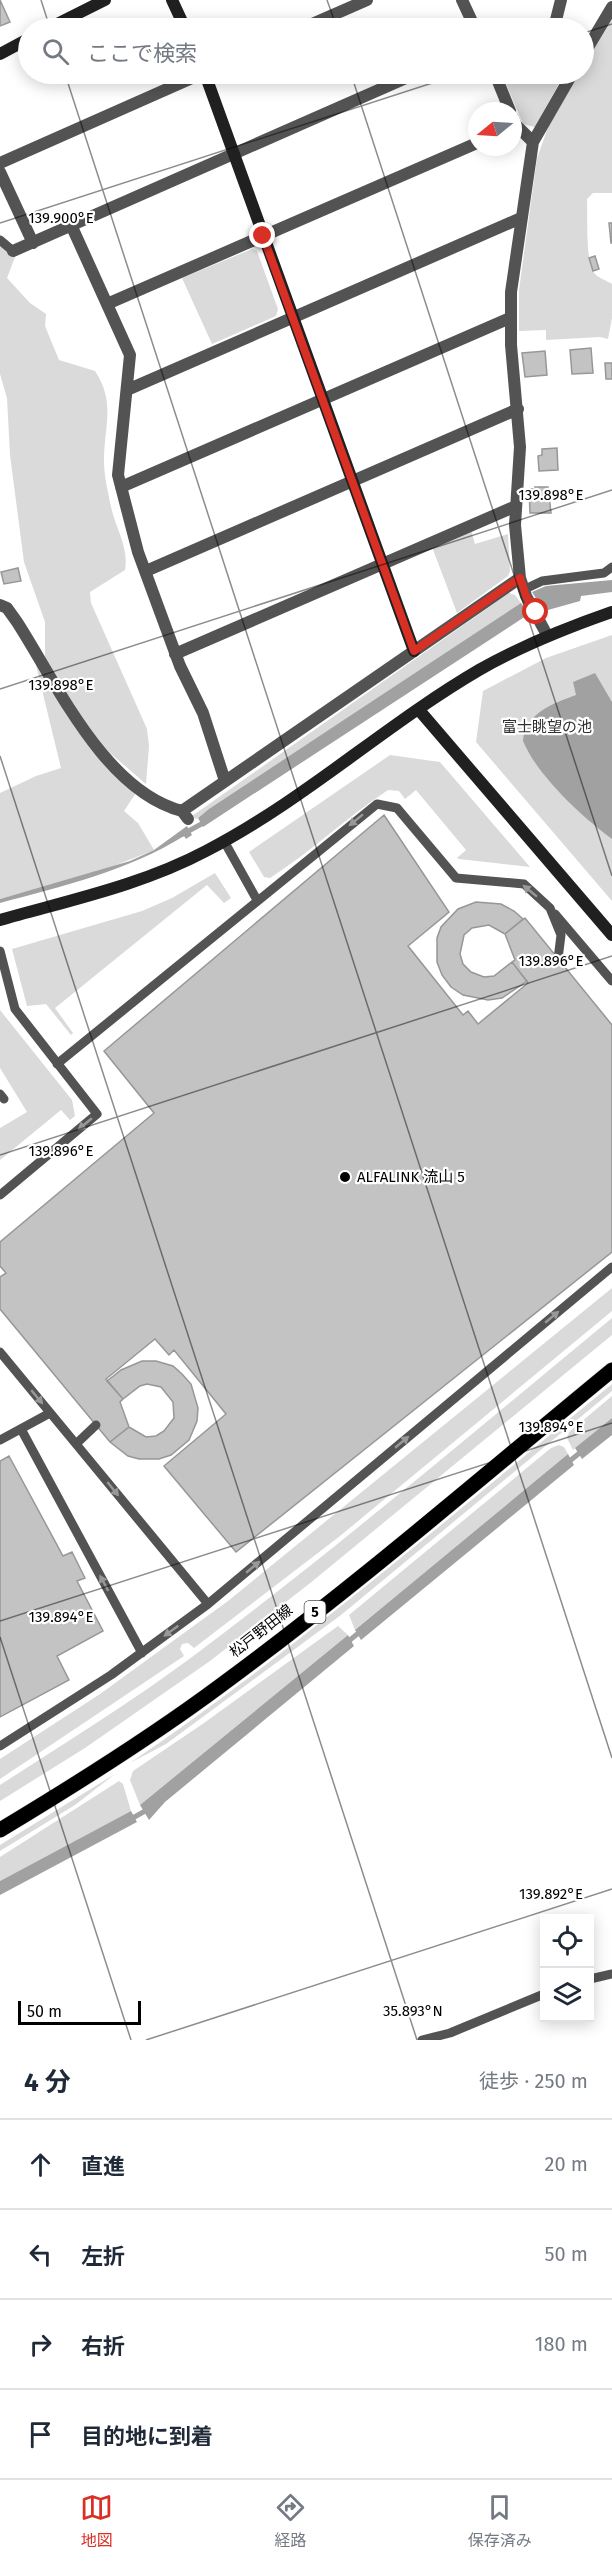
<!DOCTYPE html>
<html lang="ja">
<meta charset="utf-8">
<style>
:root{--surface:#fff;--page:#f6f6f7;--text:#1f2937;--muted:#747a83;--line:#e0e1e3;--accent:#d93025}
body{margin:0;font-family:"Fira Sans","Noto Sans JP",sans-serif;background:var(--page);color:var(--text)}
.controls{position:absolute;right:18px;bottom:18px;display:grid;overflow:hidden;border-radius:0px;box-shadow:0 3px 15px #0003}
.controls button{width:54px;height:54px;display:grid;place-items:center;padding:0;border:0;border-bottom:2px solid var(--line);background:var(--surface);color:var(--text);font:30px sans-serif}
.compass{position:absolute;left:468px;top:102px;width:54px;height:54px;border-radius:50%;background:var(--surface);box-shadow:0 3px 15px #0003;rotate:252deg}
.scale{position:absolute;left:18px;bottom:15px;width:123px;box-sizing:border-box;padding-left:6px;border:3px solid #000;border-top:0;font-size:16px;line-height:21px;white-space:nowrap;color:#000;-webkit-text-stroke:4px #fff;paint-order:stroke}
.stop{position:absolute;width:18px;height:18px;margin:-14px;border:4px solid #d93025;border-radius:50%;background:#fff}
.stop.end{background:#d93025;border-color:#fff;box-shadow:0 2px 6px #0008}
.list{margin:0;padding:0;list-style:none}
h2{display:flex;justify-content:space-between;align-items:center;height:78px;margin:0;padding:0 24px;font-size:26px}
h2 small{font-size:20px;font-weight:400;color:var(--muted)}
.list li{display:grid;grid-template-columns:39px 1fr auto;gap:18px;align-items:center;box-sizing:border-box;height:90px;padding:0 24px;border-top:2px solid var(--line)}
.list b{display:block;font-size:22px;white-space:nowrap}
.list em{font-size:20px;font-style:normal;color:var(--muted)}
.icon{flex:none;width:33px;height:33px;fill:none;stroke:currentColor;stroke-width:2;stroke-linecap:round;stroke-linejoin:round}
.map{position:relative;flex:none;width:612px;height:2040px;overflow:hidden}
.search{position:absolute;background:var(--surface);box-shadow:0 3px 15px #0003;left:18px;right:18px;top:18px;height:66px;display:flex;align-items:center;gap:15px;box-sizing:border-box;padding:0 21px;border-radius:33px;color:var(--muted);font-size:22px}
.sheet{height:438px;background:var(--surface)}
nav{display:flex;justify-content:space-around;align-items:center;box-sizing:border-box;height:84px;border-top:2px solid var(--line);background:var(--surface);font-size:16px;color:var(--muted)}
nav a{display:grid;justify-items:center;gap:3px}
nav .on{color:var(--accent)}
.map>svg:first-child{display:block}
</style>
<div class="map">
<svg width="612" height="2040" viewBox="0 0 612 2040">
<rect width="100%" height="100%" fill="#fff"/>
<path fill="#dadada" d="M612,17v176h-19l-6,6c1,17 -2,65 8,75 4,4 12,7 17,10v34l-4,21 -8,-2 -54,3v-10l-27,1v-41l18,-132 13,-36 28,-48h6v-10z
M502,74h62l-29,53 -12,-3z
M0,244l15,13 -8,21 23,25 16,11 -1,12 14,34 36,11c21,32 9,55 9,90 0,15 4,31 7,46 5,22 18,41 14,63l-35,22 1,11 56,126 2,17 -3,38 -36,-31 -28,-32 -37,-58v-41l-21,-60 -14,-107 -3,-57 -7,-24z
M252,249l5,2 21,58 -2,7 -64,28 -30,-66z
M471,530l4,14 33,-10 2,37 -2,5 -51,37 -25,-66z
M509,593l6,2 6,8 -325,216 -4,-3z
M612,635v266l-136,-159 7,-51 63,-33z
M35,661l101,132 -12,18 14,12 16,27 -48,19 -106,30v-106l36,-17 25,-8z
M390,755l50,7 90,105 -71,-8 -2,-1 9,-8 -50,-60 -11,9 -6,-8 -11,-1c-41,27 -76,61 -118,88l-6,-1 -15,-25z
M215,873l16,25 -7,5 -17,-18 -152,123 18,25 -2,2 -25,-31 -19,2 -15,-57 130,-38 30,-13z
M0,1010l72,90 3,16 -5,4 -9,-10 -61,50v-32l27,-16 -27,-44z
M612,1288v23l-272,225 -146,112 -6,-5 -6,1 -2,5 4,7 -184,123v-20l100,-65 128,-93z
M612,1318v17l-303,249 -99,77 -125,87 -85,53v-16c65,-42 130,-82 192,-128 144,-108 282,-225 420,-339z
M612,1384v7l-271,224 -175,129 -36,19c169,-115 324,-250 482,-379z
M612,1396v22l-39,32 -6,-12 2,-6z
M559,1445l5,2 4,7 -213,176 -6,-15 202,-167z
M338,1626l10,9 -208,170 -10,-25 3,-9 71,-48z
M115,1774l-40,31 -75,46v-6z
M119,1781l4,3 8,27 -131,70v-24z"/>
<path fill="#a1a1a1" d="M612,580v12l-31,4 -1,5 -32,9 -1,-4 -5,2 -10,-16 14,-6z
M521,603l8,11 -326,213 -5,-9 11,-9z
M595,673l17,29v137c-30,-22 -75,-64 -89,-98 2,-28 31,-38 53,-46l-3,-13z
M187,826l5,9 -6,4 -2,-3c-56,35 -121,50 -184,67v-4l130,-38 24,-11z
M612,1418v17l-30,24 -7,-11z
M568,1454l6,11 -213,175 -6,-10z
M348,1635l6,11 -189,156 -16,18 -9,-15z
M131,1811l6,11 -137,73v-14z"/>
<g fill="none" stroke-linecap="round" stroke-linejoin="round">
<path stroke="#a1a1a1" stroke-width="5" d="M183,834l24,-13
M566,1464l16,-13
M345,1644l16,-13
M129,1820l18,-10"/>
</g>
<path fill="#c3c3c3" stroke="#979797" stroke-width="1.5" d="M0,0l10,22 -10,4z
M609,223h3v20h-1z
M595,256l4,13 -6,2 -4,-13z
M591,348l2,25 -21,1 -2,-24z
M545,351l2,24 -22,2 -3,-24z
M605,363h7v16h-6z
M557,448l1,22 -19,1 -1,-15 4,-1v-6z
M535,487h13l3,26h-21l-1,-24h6z
M18,568l3,13 -17,3 -3,-12z
M384,815l65,97 -41,34 55,69 5,-4 10,13 50,-41 -16,-21 3,-2 -10,-26 20,-16 87,107v227l-376,300 -72,-86 62,-52 -52,-64 -5,5 -14,-16 -49,40 17,20 -3,3 9,25 -19,15 -110,-133v-32l6,-4 -6,-7v-24l154,-129 -50,-62z
M476,902l25,2 13,7 9,8 -18,15 -16,-9 -17,3 -8,7 -4,19 3,10 8,8 13,5 10,-1 18,-14 15,19 -25,17 -14,2 -25,-5 -12,-8 -9,-12 -5,-13v-24l4,-11 17,-18z
M142,1361h14l17,5 9,8 9,10 7,24 -1,13 -8,19 -18,15 -12,4h-20l-11,-3 -18,-14 19,-15 17,10 10,-1 8,-5 10,-13 -1,-16 -12,-15 -14,-3 -7,2 -17,13 -16,-18 14,-11z
M9,1456l54,100 9,-4 13,26 -8,3 26,50 -46,25 12,24 -69,37v-256z"/>
<g fill="none" stroke-linecap="round" stroke-linejoin="round">
<defs>
<path id="primary" d="M0,1830c75,-45 150,-92 220,-144 135,-99 263,-210 392,-316"/>
</defs>
<use href="#primary" stroke="#dbdbdb" stroke-width="16"/>
<path stroke="#535353" stroke-width="9" d="M0,240l13,11
M523,590l19,-9 62,-8 8,-6
M224,841l33,59
M555,914l57,67
M0,951l15,58 82,105 -97,81
M57,1064l320,-260 20,4 59,70 68,6 26,24 11,27 -3,24
M0,1094l4,5
M0,1352l76,92 20,-19
M21,1429l121,224
M0,1440l50,-27
M208,1604l404,-337
M0,1746l111,-71 97,-71 -132,-160
M590,1979l22,-5
M422,2040l28,-7 94,-39"/>
<path stroke="#535353" stroke-width="12" d="M462,0l13,28
M303,28l64,-28
M517,28l8,-3 9,3
M554,28l7,-28
M584,54l28,-47
M495,74l15,37
M513,118l3,7 17,17
M0,163l201,-89
M0,172l33,71
M72,227l58,128 -12,120 20,77 42,114 23,47 22,68
M13,251l402,-177
M107,304l370,-161
M127,390l394,-172
M121,487l389,-169
M146,571l372,-162
M520,578l-5,-53 5,-78 -9,-102v-53l22,-150 39,-68
M0,605l7,3 10,14c40,62 88,169 165,189l6,8
M175,654l341,-148
M182,811l338,-233 6,18 21,39"/>
<path stroke="#202020" stroke-width="12" d="M172,0l13,28
M49,28l56,-28
M0,54l28,-15
M205,74l209,577
M419,710l193,225
M0,920c70,-20 142,-35 206,-69 97,-50 179,-126 273,-181 42,-24 87,-42 133,-58"/>
<use href="#primary" stroke="#000" stroke-width="15"/>
</g>
<defs><path id="oneway-solid" d="M-6-.8H1V-3.2L6.5 0L1 3.2V.8H-6Z" transform="scale(1.5)"/></defs>
<g fill="#989898">
<use href="#oneway-solid" transform="translate(356 820) rotate(141)"/>
<use href="#oneway-solid" transform="translate(530 891) rotate(-141)"/>
<use href="#oneway-solid" transform="translate(85 1124) rotate(140)"/>
<use href="#oneway-solid" transform="translate(552 1317) rotate(-40)"/>
<use href="#oneway-solid" transform="translate(37 1397) rotate(50)"/>
<use href="#oneway-solid" transform="translate(402 1442) rotate(-40)"/>
<use href="#oneway-solid" transform="translate(113 1489) rotate(51)"/>
<use href="#oneway-solid" transform="translate(253 1567) rotate(-40)"/>
<use href="#oneway-solid" transform="translate(104 1583) rotate(-118)"/>
<use href="#oneway-solid" transform="translate(171 1631) rotate(144)"/>
</g>
<g fill="none" stroke-linecap="round" stroke-linejoin="round">
<path stroke="#d93025" stroke-width="8" d="M263,236l151,415 106,-73 6,18 10,16"/>
</g>
<path fill="none" stroke="#000" stroke-width="1.5" stroke-opacity="0.45" d="M41,0l9,28M327,0l10,28M584,33l28,-9M65,74l547,1684M351,74l261,802M0,223l460,-149M0,689l612,-199M0,756l417,1284M0,1155l612,-199M0,1621l612,-198M0,1637l131,403M146,2040l466,-151"/>
<circle fill="#000" stroke="#fff" stroke-width="2" cx="345" cy="1177" r="6"/>
<g text-anchor="middle" dominant-baseline="central" stroke-width="4.5" stroke-linejoin="round" paint-order="stroke">
<rect fill="#fff" stroke="#4c4c4c" stroke-width="1.5" x="304.5" y="1601" width="21" height="22" rx="4.5"/>
<g font-size="14" font-weight="bold" fill="#000">
<text x="315" y="1612">5</text>
</g>
<g font-size="15" fill="#313131" stroke="#fff">
<text x="547" y="727">富士眺望の池</text>
</g>
<g font-size="15" fill="#000" stroke="#fff" text-anchor="start">
<text x="357" y="1177">ALFALINK 流山 5</text>
</g>
<g font-size="15" fill="#000" stroke="#fff">
<text transform="translate(261 1631) rotate(-38)">松戸野田線</text>
</g>
</g>
<g font-size="15" text-anchor="middle" fill="#000" stroke="#fff" stroke-width="4.5" stroke-linejoin="round" paint-order="stroke">
<text x="61" y="223">139.900°E</text>
<text x="551" y="500">139.898°E</text>
<text x="61" y="690">139.898°E</text>
<text x="551" y="966">139.896°E</text>
<text x="61" y="1156">139.896°E</text>
<text x="551" y="1432">139.894°E</text>
<text x="61" y="1622">139.894°E</text>
<text x="551" y="1899">139.892°E</text>
<text x="413" y="2016">35.893°N</text>
</g>
</svg>
<div class="controls">
<button><svg class="icon" aria-label="locate" viewBox="0 0 24 24"><circle cx="12" cy="12" r="6"/><path d="M12 2v4M12 18v4M2 12h4M18 12h4"/></svg></button>
<button><svg class="icon" aria-label="layers" viewBox="0 0 24 24"><path d="M12 4l9 5-9 5-9-5zM3 14l9 5 9-5"/></svg></button>
</div>
<svg class="compass" viewBox="-18 -18 36 36"><path d="M0-13l5 13h-10z" fill="#e53935"/><path d="M0 13l5-13h-10z" fill="#747a83"/></svg>
<div class="scale">50 m</div>
<div class="stop" style="left:536px;top:612px"></div>
<div class="stop end" style="left:263px;top:236px"></div>
<div class="search"><svg class="icon" aria-label="search" viewBox="0 0 24 24"><circle cx="10" cy="10" r="6"/><path d="M15 15l6 6"/></svg>ここで検索</div>
</div>
<section class="sheet">
<h2>4 分<small>徒歩 · 250 m</small></h2>
<ul class="list">
<li><svg class="icon" aria-label="ahead" viewBox="0 0 24 24"><path d="M12 20V5M6 11l6-6 6 6"/></svg><div><b>直進</b></div><em>20 m</em></li>
<li><svg class="icon" aria-label="left" viewBox="0 0 24 24"><path d="M17 20v-9H6M10 6l-5 5 5 5"/></svg><div><b>左折</b></div><em>50 m</em></li>
<li><svg class="icon" aria-label="right" viewBox="0 0 24 24"><path d="M7 20v-9h11M14 6l5 5-5 5"/></svg><div><b>右折</b></div><em>180 m</em></li>
<li><svg class="icon" aria-label="arrive" viewBox="0 0 24 24"><path d="M6 21V4h12l-3 4 3 4H6"/></svg><div><b>目的地に到着</b></div></li>
</ul>
</section>
<nav>
<a class="on"><svg class="icon" aria-label="map" viewBox="0 0 24 24"><path d="M3 6l6-2 6 2 6-2v14l-6 2-6-2-6 2zM9 4v14M15 6v14"/></svg>地図</a>
<a><svg class="icon" aria-label="directions" viewBox="0 0 24 24"><path d="M12 3l9 9-9 9-9-9zM9 14v-3h6M13 9l2 2-2 2"/></svg>経路</a>
<a><svg class="icon" aria-label="saved" viewBox="0 0 24 24"><path d="M7 4h10v16l-5-4-5 4z"/></svg>保存済み</a>
</nav>
